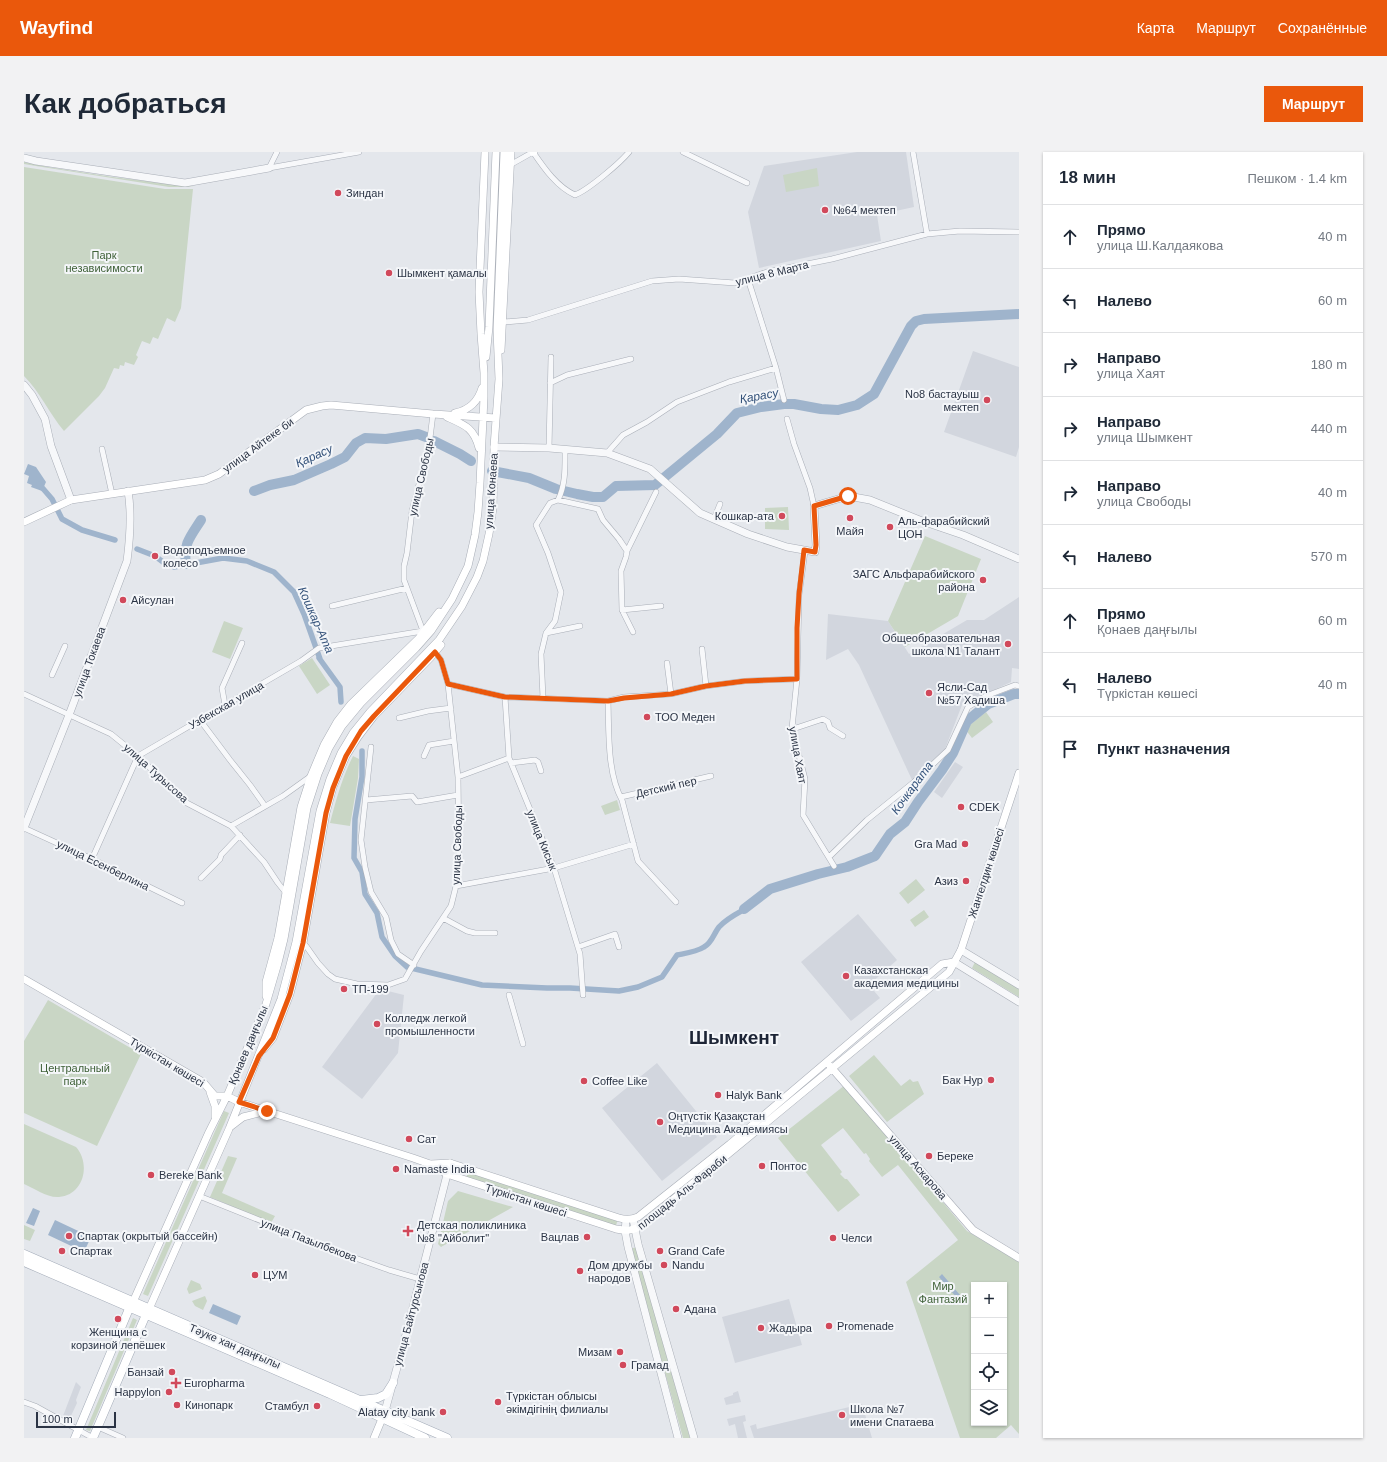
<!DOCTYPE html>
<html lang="ru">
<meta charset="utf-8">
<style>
:root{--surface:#fff;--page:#f2f2f3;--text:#1f2937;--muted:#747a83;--line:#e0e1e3;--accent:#ea580c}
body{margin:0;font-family:Arial,sans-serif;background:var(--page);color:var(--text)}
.controls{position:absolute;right:12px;bottom:12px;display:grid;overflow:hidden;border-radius:0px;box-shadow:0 1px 3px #0004}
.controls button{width:36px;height:36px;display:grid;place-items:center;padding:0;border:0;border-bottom:1px solid var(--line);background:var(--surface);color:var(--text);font:20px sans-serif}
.scale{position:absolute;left:12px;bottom:10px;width:80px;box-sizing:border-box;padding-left:4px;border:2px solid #2b3445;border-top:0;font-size:11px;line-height:14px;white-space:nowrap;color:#2b3445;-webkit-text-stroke:3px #f4f6f9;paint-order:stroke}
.stop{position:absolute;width:12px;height:12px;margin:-9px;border:3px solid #ea580c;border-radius:50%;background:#fff}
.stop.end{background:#ea580c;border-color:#fff;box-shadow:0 1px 4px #0008}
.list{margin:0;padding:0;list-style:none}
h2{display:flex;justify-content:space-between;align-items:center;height:52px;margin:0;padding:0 16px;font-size:17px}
h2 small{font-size:13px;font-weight:400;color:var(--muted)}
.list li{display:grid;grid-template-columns:26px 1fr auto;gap:12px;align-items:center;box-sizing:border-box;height:64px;padding:0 16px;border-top:1px solid var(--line)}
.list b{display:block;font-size:15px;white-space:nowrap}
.list p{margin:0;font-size:13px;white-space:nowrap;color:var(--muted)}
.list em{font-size:13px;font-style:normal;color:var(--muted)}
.icon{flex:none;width:22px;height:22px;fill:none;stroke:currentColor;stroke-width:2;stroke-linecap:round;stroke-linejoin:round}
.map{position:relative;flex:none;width:995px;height:1286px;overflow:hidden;border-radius:0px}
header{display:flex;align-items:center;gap:24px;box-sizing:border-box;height:56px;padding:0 20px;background:var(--accent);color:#fff}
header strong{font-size:19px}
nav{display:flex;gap:22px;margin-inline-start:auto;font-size:14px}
.intro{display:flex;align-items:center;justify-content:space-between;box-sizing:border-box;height:96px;padding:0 24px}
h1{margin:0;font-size:28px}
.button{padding:10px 18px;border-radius:0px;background:var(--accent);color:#fff;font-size:14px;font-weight:700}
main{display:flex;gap:24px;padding:0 24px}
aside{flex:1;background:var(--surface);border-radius:0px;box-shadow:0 1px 3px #0004}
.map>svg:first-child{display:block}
</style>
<header>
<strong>Wayfind</strong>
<nav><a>Карта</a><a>Маршрут</a><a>Сохранённые</a></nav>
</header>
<div class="intro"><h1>Как добраться</h1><a class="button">Маршрут</a></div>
<main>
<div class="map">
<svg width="995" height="1286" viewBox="0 0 995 1286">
<rect width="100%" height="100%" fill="#e4e7ec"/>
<path fill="#d2d6de" d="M833,0h49l8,55 -37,8 4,26 -122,27 -11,-56 16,-46z
M949,199l46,16v80l-3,10 -72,-25z
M995,445v72l-7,-1 -1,14 -49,23 -17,44 -33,31 -53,-115 -11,-16 -22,11 2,-46 60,7 21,33 58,-34h17z
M931,610l8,5 -21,31 -8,-6z
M834,762l39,46 -28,25 11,13 -29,23 -50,-59z
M356,837l24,6 -6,58 -36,46 -40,-32z
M633,911l60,74 -55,44 -60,-73z
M765,1147l13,46 -67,18 -13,-46z
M52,1230l5,5 -5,13 1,3 -7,15 -7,-2z
M714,1239l3,11 -15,3 -2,-7 9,-3v-2z
M838,1252l10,34h-118l-4,-12 6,-2 1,5z
M721,1263l1,6 -3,1 4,16h-9l-3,-14 -6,2 -2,-7z"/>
<path fill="#c9d6c5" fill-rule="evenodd" d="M0,10l24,5 65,10 81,10h-25l-133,-21 -12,-2z
M0,15l141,22h28l-12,119 -6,14 -8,-4 -9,21 -5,-2 -3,7 -8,-3 -6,14 2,2 -4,8 -9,-3 -1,4 -4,-1 -1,4 -5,-1 -9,20 -6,8 -35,35c-15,-18 -24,-39 -40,-55z
M793,16l2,18 -33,6 -3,-17z
M764,355l1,23 -24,-1v-21z
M901,384l56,23 -23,57 -53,31 -17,-26z
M200,469l19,7 -13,31 -18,-7z
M288,506l18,27 -13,9 -18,-28z
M962,560l7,10 -21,16 -7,-9z
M329,604l6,3 -1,19 -8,48 -20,-3c6,-23 12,-45 23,-67z
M593,648l3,10 -15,5 -4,-9z
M892,727l9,11 -17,14 -9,-11z
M900,758l5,7 -14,10 -5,-7z
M951,810l44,26v9l-47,-29z
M24,848l93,54 -44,92 -73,-33v-72z
M850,903l27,31 9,-7 3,3 5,-1 6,13 -37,28 -38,-46z
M821,933l122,146 52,31v172l-8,-9 -15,13h-36l-54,-156 52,-42 -60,-75 -16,12 -13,-16 1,-2 -4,-6 -2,1 -21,-26 -22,17 21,27 -2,2 5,5h2l13,16 -22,17 -60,-74zM950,1133h30v138h-30z
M200,959l5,2 -81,183 -5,-2z
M0,972l52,23c15,17 8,48 -17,50 -12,1 -25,-9 -35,-13z
M204,1004l9,2 -15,35 53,23 -4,7 -61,-26z
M444,1018l150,48 -2,8 -150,-46z
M434,1039l55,16 -72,40 -3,-3 10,-43z
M0,1073l11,5 -5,11 -6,-2z
M612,1095l54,191h-7l-52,-189z
M167,1128l9,4 2,5 -13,5 -2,-5z
M181,1144l2,5 -4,9 -8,-4 -3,-5z
M109,1166l4,2 -47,111 -4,-1z"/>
<path fill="#9fb4cc" d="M4,312l8,3 10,15 -4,9 -11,-4 1,-2 -5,-2 2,-7 -5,-2z
M9,1056l7,3 -6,15 -8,-3z
M31,1068l36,17 -7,15 -36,-17z
M918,1122l24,28 -3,3 -24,-28z
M189,1152l28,12 -4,9 -28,-12z"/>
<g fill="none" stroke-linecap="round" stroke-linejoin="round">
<path stroke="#9fb4cc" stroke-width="5.5" d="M15,332l13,15 10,20 20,11 33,10
M113,397l18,7 8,6 11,5 49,-9 24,3 27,11 20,20 10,22 16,45
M295,506l21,29 1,15
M338,599v26l-7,42 -1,39 8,14 3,22 12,19 5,24 13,19 12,11 75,18 65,3h23l49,3 19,-4 24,-10 15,-22c10,-2 19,-3 27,-8 8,-4 10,-14 15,-20 7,-8 17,-13 26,-18"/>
<path stroke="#9fb4cc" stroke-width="10" d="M410,289l26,13 11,7
M468,319l37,7 27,11 21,5 16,3h10l13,-11 39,-1 62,-51 20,-21 24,-6 23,-3h10l27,5 17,1 19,-5 17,-11 37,-68 5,-5 8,-2 95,-5
M230,339l16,-6 24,-5 37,-16 14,-7 11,-14 9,-5 21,1 32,-5 8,3
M162,412c-3,-20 4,-27 15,-44
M720,757l26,-20 48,-15 29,-7 28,-11 15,-22 15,-12 13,-20 24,-32 11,-17 14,-32 21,-17 26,-10h5"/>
<defs>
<path id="minor" d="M659,0l64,31
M889,0l14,82
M486,13l23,-13c11,16 24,35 42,43 13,-5 45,-32 54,-43
M245,16l90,-16
M245,16l8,-16
M724,127l28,89 8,32
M480,170l24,-2 124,-39 27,-2 56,4 32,-11 65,-13 95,-25 33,-3 59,1
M526,231l17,-8 64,-16
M763,267l7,25 16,44 4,18
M525,296l2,-91
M78,297l10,45
M583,301l16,-18 24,-13 30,-20 52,-20 47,-14
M534,348c8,-16 7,-34 7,-51
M690,367l6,-15
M603,399l29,-59
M781,399l-6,44 -2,84 -5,49 13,51 -2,36 31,51
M308,454l75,-18
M598,458l39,-4
M522,481l34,-7
M678,497l4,37
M643,511l4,31
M28,523l13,-29
M424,532l57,13 103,4 16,-4 47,-3 35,-8 39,-5 52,-2
M0,542l87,40 27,22 45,45 48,25 33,36 14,21 8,10
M481,545l4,61 45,110 26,86 3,41
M519,546l-2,-44 5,-21 9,-12 6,-29 -13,-39 -12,-28 14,-22 8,-3 40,9 5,11 16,19 8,12 -1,6 -5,14 1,39 11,22
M584,549c1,31 -1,72 14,99l16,61 38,41
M201,553l-3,-17 20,-45
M375,566l29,-7 23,-3
M176,568l30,40 20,25 15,21
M769,577l30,-10 5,3 2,6 13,8
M347,595l-10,93 4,27 6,25 15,25 5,23 7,14 16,11
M400,604l5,-11 25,-4
M487,611l24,-3 3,2 3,9
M434,625l51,-19
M597,645l90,-21
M342,648l46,-4 5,6 41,-7
M207,674l52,-30 28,-20
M0,676l68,31 90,44
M805,705l38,-37 47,-38 34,-32 20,-43 18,-11 29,-11 4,1
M68,707l46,-103 163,-95 18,-13 104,-17 -19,-51v-14l3,-13 5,-42 17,-65 4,-32
M177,726l19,-19 1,-4 19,-20
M432,734l98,-18 80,-24
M420,765l-1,1 24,13 8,2h20
M279,791l3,3 12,17 10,11 7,5 22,5 31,1 17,-6 16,-28 30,-45 5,-20 3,-23 -1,-86 -10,-93 -7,-24 -6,-8
M554,795l37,-13 4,13
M485,843l14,49
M175,1044l148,59 42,15 31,9
M0,1250l11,4 58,32
M74,1275l25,11"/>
<path id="tertiary" d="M0,6l12,3 149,22 84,-15
M0,233l8,10 13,24 6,27 20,54
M470,295l55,1 58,5 43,16 50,44 48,21 39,13 28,5 1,-7 -2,-39 34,-10 22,4 52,21 41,14 56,24
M0,676l45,-113 58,-154c3,-23 5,-47 1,-70
M937,798l58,35
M930,810l65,40
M609,1067l5,25 56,194
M602,1068l-1,11 3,16 50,191
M361,1259l18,-65 47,-183"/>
<path id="secondary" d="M509,0h1
M477,198l10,-198
M462,205l3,-30 7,-175
M431,261c14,-3 23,-11 27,-25
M423,265c18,8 27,11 32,31
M0,370l47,-22 134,-20 14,-6 87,-64 16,-4 9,-1 102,9 63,4
M0,827l179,103 12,14h12l12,6 174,56 17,6 17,10 169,55c11,2 17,2 26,-4l307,-253 12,-22 58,-177
M242,844v-14l12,-44 23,-131 10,-31 13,-31 13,-23 14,-18 68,-66 20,-26
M240,897l9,-11 17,-44 13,-51 23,-130 7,-26 13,-31 12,-19 16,-21 57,-59 10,-12
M806,914l143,164 46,28
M186,940l5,14v11
M206,975l13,-10 24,-6
M407,1012l19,-1 169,55c7,2 12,2 19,-1l92,-73 212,-180 12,-2
M109,1150l76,-170 18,-36 39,-92 12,-41 6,-24 23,-131 11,-34 11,-26 13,-22 19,-23 55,-55 15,-17 21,-32 16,-33 7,-31 3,-23 2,-29 4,-86v-24l-3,-39 -2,-42 6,-140
M125,1157l80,-180 52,-130 15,-57 24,-131 10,-32 11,-26 12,-20 17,-21 69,-72 23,-34 15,-29 6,-16 6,-27 4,-26 1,-61 5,-68 -2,-49 7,-178
M350,1286l10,-24"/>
<path id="primary" d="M0,1102l423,184
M0,1110l306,132 95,44
M337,1248l17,-2 8,-4 7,-11
M51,1286l56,-134
M69,1286l55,-128"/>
</defs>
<use href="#minor" stroke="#a9aeb7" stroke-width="6"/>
<use href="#tertiary" stroke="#a9aeb7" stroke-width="8"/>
<use href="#secondary" stroke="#a9aeb7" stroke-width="8"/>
<use href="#primary" stroke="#a3abb8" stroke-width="9"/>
<use href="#minor" stroke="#f7f8fa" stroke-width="5"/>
<use href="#tertiary" stroke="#f7f8fa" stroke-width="7"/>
<use href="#secondary" stroke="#fff" stroke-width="7"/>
<use href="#primary" stroke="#fff" stroke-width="8"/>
</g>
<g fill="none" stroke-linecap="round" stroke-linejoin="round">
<path stroke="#ea580c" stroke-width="5" d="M243,959l-28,-9 20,-46 14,-18 17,-44 13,-51 23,-130 7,-25 13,-32 15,-25 13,-15 61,-64 6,8 7,24 57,13 103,4 16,-3 47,-4 35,-8 39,-5 52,-2v-51l2,-34 5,-44 11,2 1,-7 -2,-39 34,-10"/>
</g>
<g fill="#d1495b" stroke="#f4f6f9" stroke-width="1.5">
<circle cx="314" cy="41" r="4"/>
<circle cx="801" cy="58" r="4"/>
<circle cx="365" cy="121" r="4"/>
<circle cx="963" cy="248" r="4"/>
<circle cx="758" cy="364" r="4"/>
<circle cx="826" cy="366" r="4"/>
<circle cx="866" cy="375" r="4"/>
<circle cx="131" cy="404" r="4"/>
<circle cx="959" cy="428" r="4"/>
<circle cx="99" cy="448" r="4"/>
<circle cx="984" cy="492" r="4"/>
<circle cx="905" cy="541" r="4"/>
<circle cx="623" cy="565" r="4"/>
<circle cx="937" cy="655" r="4"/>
<circle cx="941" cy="692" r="4"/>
<circle cx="942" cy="729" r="4"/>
<circle cx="822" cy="824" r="4"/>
<circle cx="320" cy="837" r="4"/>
<circle cx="353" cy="872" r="4"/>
<circle cx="967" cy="928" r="4"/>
<circle cx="560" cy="929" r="4"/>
<circle cx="694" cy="943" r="4"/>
<circle cx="636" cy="970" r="4"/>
<circle cx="385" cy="987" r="4"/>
<circle cx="905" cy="1004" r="4"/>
<circle cx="738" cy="1014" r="4"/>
<circle cx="372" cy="1017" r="4"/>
<circle cx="127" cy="1023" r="4"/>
<path d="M382 1073h4v4h4v4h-4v4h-4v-4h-4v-4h4z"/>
<circle cx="45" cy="1084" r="4"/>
<circle cx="563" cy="1085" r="4"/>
<circle cx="809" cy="1086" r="4"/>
<circle cx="38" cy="1099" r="4"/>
<circle cx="636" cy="1099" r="4"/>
<circle cx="640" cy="1113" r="4"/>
<circle cx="556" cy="1119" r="4"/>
<circle cx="231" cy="1123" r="4"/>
<circle cx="652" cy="1157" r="4"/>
<circle cx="94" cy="1167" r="4"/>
<circle cx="805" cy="1174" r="4"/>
<circle cx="737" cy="1176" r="4"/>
<circle cx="596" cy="1200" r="4"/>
<circle cx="599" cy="1213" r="4"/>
<circle cx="148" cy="1220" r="4"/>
<path d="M150 1225h4v4h4v4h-4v4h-4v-4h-4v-4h4z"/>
<circle cx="145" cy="1240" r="4"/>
<circle cx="474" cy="1250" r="4"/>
<circle cx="153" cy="1253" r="4"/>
<circle cx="293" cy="1254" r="4"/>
<circle cx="419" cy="1260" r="4"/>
<circle cx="818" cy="1263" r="4"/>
</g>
<g text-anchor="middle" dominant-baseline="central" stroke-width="4" stroke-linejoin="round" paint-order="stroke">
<g font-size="11" fill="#2b3445" stroke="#f4f6f9" text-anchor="start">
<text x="322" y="41">Зиндан</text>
<text x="809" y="58">№64 мектеп</text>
<text x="373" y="121">Шымкент қамалы</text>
<text x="955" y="242" text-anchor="end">No8 бастауыш<tspan x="955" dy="13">мектеп</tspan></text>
<text x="750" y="364" text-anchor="end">Кошкар-ата</text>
<text x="874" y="369">Аль-фарабийский<tspan x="874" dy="13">ЦОН</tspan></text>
<text x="826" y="379" text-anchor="middle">Майя</text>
<text x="139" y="398">Водоподъемное<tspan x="139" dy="13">колесо</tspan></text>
<text x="951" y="422" text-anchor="end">ЗАГС Альфарабийского<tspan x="951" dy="13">района</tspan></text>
<text x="107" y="448">Айсулан</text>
<text x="976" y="486" text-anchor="end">Общеобразовательная<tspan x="976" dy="13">школа N1 Талант</tspan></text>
<text x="913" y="535">Ясли-Сад<tspan x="913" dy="13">№57 Хадиша</tspan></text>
<text x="631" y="565">ТОО Меден</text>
<text x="945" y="655">CDEK</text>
<text x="933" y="692" text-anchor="end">Gra Mad</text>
<text x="934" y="729" text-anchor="end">Азиз</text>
<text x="830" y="818">Казахстанская<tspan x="830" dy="13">академия медицины</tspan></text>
<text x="328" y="837">ТП-199</text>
<text x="361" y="866">Колледж легкой<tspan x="361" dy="13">промышленности</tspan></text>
<text x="959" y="928" text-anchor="end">Бак Нур</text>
<text x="568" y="929">Coffee Like</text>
<text x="702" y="943">Halyk Bank</text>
<text x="644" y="964">Оңтүстік Қазақстан<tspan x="644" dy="13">Медицина Академиясы</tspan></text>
<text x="393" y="987">Сат</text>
<text x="913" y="1004">Береке</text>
<text x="746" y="1014">Понтос</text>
<text x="380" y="1017">Namaste India</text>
<text x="135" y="1023">Bereke Bank</text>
<text x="393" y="1073">Детская поликлиника<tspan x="393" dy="13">№8 "Айболит"</tspan></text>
<text x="53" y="1084">Спартак (окрытый бассейн)</text>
<text x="555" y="1085" text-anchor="end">Вацлав</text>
<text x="817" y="1086">Челси</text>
<text x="46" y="1099">Спартак</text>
<text x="644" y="1099">Grand Cafe</text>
<text x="564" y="1113">Дом дружбы<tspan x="564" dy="13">народов</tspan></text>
<text x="648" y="1113">Nandu</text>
<text x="239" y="1123">ЦУМ</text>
<text x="660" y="1157">Адана</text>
<text x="813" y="1174">Promenade</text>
<text x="745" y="1176">Жадыра</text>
<text x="94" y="1180" text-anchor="middle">Женщина с<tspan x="94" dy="13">корзиной лепёшек</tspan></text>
<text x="588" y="1200" text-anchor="end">Мизам</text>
<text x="607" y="1213">Грамад</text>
<text x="140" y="1220" text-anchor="end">Банзай</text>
<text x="160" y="1231">Europharma</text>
<text x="137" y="1240" text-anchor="end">Happylon</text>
<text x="482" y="1244">Түркістан облысы<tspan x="482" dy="13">әкімдігінің филиалы</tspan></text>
<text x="161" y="1253">Кинопарк</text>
<text x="285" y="1254" text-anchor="end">Стамбул</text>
<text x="826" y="1257">Школа №7<tspan x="826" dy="13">имени Спатаева</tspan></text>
<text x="411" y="1260" text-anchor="end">Alatay city bank</text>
</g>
<g font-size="11" fill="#3f6138" stroke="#f4f6f9">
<text x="80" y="103">Парк<tspan x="80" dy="13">независимости</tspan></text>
<text x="51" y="916">Центральный<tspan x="51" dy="13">парк</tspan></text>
<text x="919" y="1134">Мир<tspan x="919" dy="13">Фантазий</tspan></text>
</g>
<g font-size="11" fill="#2b3445" stroke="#f4f6f9">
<text transform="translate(748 121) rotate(-14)">улица 8 Марта</text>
<text transform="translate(234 293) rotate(-36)">улица Айтеке би</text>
<text transform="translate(397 325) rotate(-77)">улица Свободы</text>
<text transform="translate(467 339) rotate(-86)">улица Конаева</text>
<text transform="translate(65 510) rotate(-70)">улица Токаева</text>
<text transform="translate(202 553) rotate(-30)">Узбекская улица</text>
<text transform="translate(774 603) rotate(80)">улица Хаят</text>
<text transform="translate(132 621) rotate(42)">улица Турысова</text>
<text transform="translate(642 635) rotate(-13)">Детский пер</text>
<text transform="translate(518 688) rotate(68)">улица Кисык</text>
<text transform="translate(433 693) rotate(-88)">улица Свободы</text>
<text transform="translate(79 713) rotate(26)">улица Есенберлина</text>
<text transform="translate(962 721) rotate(-72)">Жангелдин көшесі</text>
<text transform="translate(224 893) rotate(-67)">Қонаев даңғылы</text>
<text transform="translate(143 910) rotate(31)">Түркістан көшесі</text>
<text transform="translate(894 1015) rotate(49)">улица Аскарова</text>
<text transform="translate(658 1040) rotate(-39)">площадь Аль-Фараби</text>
<text transform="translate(502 1048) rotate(18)">Түркістан көшесі</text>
<text transform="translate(285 1088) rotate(21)">улица Пазылбекова</text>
<text transform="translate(387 1162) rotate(-75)">улица Байтурсынова</text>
<text transform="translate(211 1194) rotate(23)">Тәуке хан даңғылы</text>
</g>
<g font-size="12" font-style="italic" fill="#34527a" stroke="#f4f6f9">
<text transform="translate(735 244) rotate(-10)">Қарасу</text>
<text transform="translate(290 304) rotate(-24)">Қарасу</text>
<text transform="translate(292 468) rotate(66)">Кошкар-Ата</text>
<text transform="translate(888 636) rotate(-54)">Кочкарата</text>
</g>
<g font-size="19" font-weight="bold" fill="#1d2536" stroke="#f4f6f9">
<text x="710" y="885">Шымкент</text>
</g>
</g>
</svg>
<div class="controls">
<button>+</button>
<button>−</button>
<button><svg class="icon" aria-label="locate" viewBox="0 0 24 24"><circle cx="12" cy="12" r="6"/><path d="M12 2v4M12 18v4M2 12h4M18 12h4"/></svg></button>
<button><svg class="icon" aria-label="layers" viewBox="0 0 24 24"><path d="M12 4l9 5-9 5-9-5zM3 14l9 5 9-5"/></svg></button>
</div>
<div class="scale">100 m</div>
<div class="stop" style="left:824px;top:344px"></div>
<div class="stop end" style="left:243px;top:959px"></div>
</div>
<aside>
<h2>18 мин<small>Пешком · 1.4 km</small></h2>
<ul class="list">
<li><svg class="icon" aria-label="ahead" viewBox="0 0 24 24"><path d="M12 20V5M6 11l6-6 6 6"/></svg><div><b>Прямо</b><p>улица Ш.Калдаякова</p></div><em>40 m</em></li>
<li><svg class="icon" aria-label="left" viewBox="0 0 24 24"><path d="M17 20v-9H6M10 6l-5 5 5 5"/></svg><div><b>Налево</b></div><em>60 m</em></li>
<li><svg class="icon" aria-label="right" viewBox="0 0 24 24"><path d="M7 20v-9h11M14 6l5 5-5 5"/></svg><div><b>Направо</b><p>улица Хаят</p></div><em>180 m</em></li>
<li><svg class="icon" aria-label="right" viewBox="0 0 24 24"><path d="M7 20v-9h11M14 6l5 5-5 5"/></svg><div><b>Направо</b><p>улица Шымкент</p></div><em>440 m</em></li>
<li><svg class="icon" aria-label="right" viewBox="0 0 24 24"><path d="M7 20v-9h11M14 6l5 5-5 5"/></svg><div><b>Направо</b><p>улица Свободы</p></div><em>40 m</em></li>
<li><svg class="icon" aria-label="left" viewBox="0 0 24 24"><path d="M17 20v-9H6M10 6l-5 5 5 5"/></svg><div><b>Налево</b></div><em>570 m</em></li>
<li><svg class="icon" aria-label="ahead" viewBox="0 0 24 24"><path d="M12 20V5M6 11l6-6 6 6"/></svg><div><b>Прямо</b><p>Қонаев даңғылы</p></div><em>60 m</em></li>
<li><svg class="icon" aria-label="left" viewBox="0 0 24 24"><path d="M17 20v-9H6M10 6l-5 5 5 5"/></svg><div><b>Налево</b><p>Түркістан көшесі</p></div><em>40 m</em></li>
<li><svg class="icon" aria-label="arrive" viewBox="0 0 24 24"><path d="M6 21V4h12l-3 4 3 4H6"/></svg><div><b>Пункт назначения</b></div></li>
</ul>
</aside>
</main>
